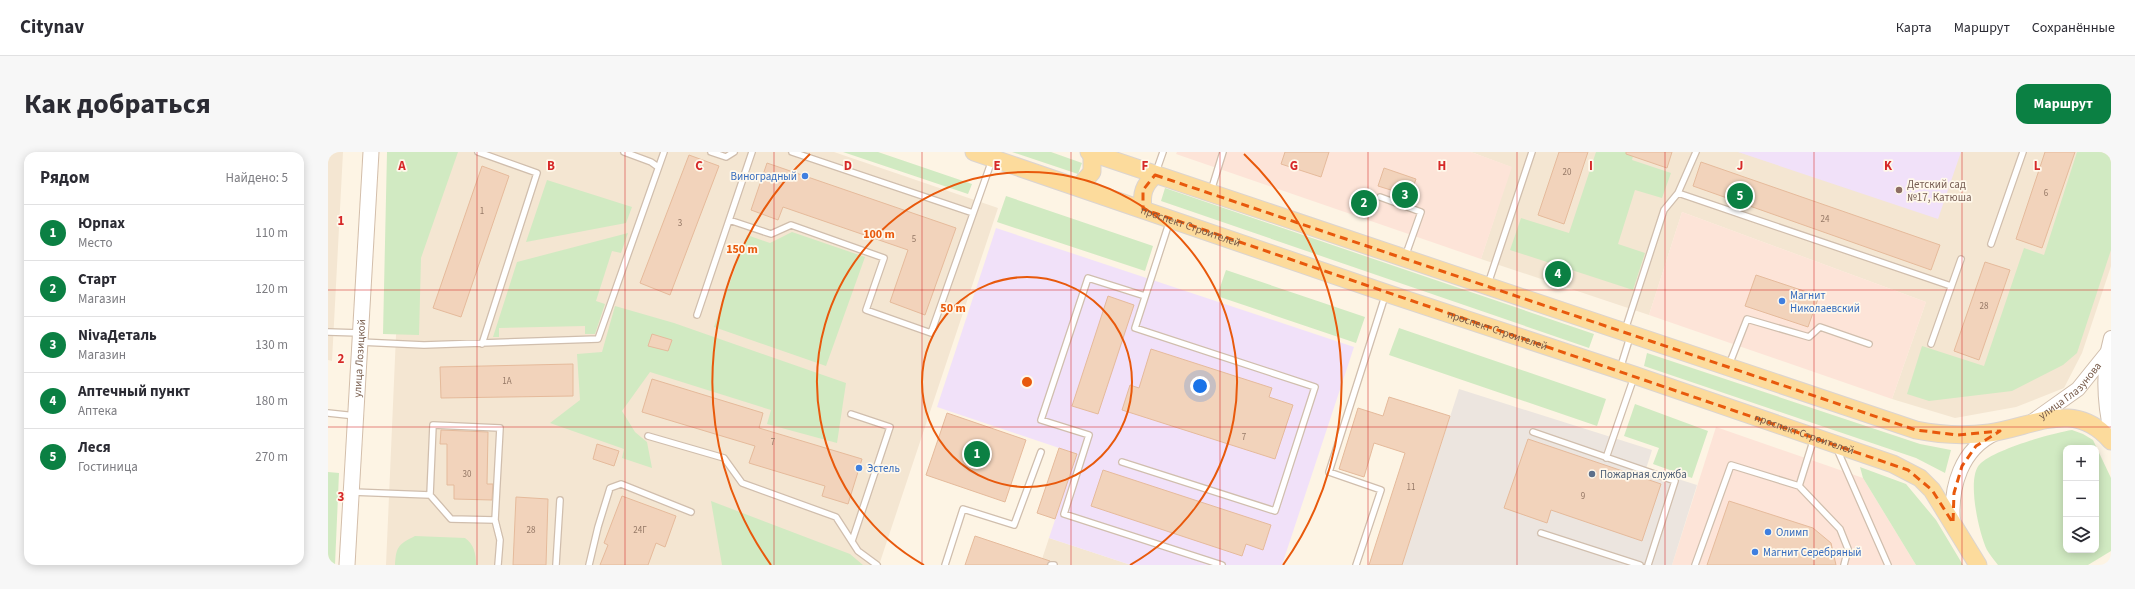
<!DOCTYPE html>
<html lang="ru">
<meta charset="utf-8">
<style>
:root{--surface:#fff;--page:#f7f7f7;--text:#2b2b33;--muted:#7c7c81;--line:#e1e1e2;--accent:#0b8043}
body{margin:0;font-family:"Source Sans 3",sans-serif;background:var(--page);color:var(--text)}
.controls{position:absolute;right:12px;bottom:12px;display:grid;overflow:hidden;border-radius:8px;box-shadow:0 2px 10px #0003}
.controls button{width:36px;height:36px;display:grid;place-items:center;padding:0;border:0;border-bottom:1px solid var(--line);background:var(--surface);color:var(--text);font:20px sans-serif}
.you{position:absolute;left:872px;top:234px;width:14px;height:14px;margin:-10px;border:3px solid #fff;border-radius:50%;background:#1a73e8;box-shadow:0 0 0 6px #1a73e833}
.badge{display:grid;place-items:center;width:26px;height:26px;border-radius:50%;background:var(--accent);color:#fff;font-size:13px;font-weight:700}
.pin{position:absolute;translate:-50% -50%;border:2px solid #fff;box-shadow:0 1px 4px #0006}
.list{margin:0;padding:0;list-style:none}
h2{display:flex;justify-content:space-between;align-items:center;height:52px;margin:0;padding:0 16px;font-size:17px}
h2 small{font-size:13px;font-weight:400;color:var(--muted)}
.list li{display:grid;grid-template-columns:26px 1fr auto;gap:12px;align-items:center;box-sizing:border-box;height:56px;padding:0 16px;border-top:1px solid var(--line)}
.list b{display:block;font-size:15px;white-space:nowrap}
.list p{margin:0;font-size:13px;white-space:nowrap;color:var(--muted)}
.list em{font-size:13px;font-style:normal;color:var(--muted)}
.icon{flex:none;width:22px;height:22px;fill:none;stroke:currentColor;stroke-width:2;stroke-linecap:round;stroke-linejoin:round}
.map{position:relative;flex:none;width:1783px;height:413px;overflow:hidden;border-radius:12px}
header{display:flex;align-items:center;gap:24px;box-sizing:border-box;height:56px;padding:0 20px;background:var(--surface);border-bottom:1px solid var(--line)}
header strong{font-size:19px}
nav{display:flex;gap:22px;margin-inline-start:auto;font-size:14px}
.intro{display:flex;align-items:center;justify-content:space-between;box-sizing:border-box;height:96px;padding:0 24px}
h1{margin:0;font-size:28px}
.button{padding:10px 18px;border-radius:12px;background:var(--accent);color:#fff;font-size:14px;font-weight:700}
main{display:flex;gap:24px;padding:0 24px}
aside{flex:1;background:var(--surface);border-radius:12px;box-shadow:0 2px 10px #0003}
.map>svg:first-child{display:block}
</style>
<header>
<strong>Citynav</strong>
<nav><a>Карта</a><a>Маршрут</a><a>Сохранённые</a></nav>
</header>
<div class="intro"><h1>Как добраться</h1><a class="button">Маршрут</a></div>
<main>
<aside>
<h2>Рядом<small>Найдено: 5</small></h2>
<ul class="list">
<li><span class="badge">1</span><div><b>Юрпах</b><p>Место</p></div><em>110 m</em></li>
<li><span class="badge">2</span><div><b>Старт</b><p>Магазин</p></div><em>120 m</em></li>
<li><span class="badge">3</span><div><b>NivaДеталь</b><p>Магазин</p></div><em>130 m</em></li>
<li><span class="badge">4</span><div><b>Аптечный пункт</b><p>Аптека</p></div><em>180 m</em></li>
<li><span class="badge">5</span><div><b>Леся</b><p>Гостиница</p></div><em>270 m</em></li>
</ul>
</aside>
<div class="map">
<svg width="1783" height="413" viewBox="0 0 1783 413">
<rect width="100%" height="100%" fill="#fdf4e4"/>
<path fill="#f4e6d2" d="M0,0h15l-11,209 -4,-1z
M76,0h430l164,56 -119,357h-493z
M1143,0h640v114l-29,87 -18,35 -48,19 -61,11 -63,-19 34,-97 -244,-90 -33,103 -168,-56 30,-92z
M721,386l82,27h-91z"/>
<path fill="#fde4d8" d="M849,0h294l41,15 -31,92 -305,-105z
M1354,60l244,90 -34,97 -243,-84z
M1388,275l147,51 53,87h-244z"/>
<path fill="#ece5df" d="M1131,237l193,61 -6,19 51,16 -25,80h-270z"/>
<path fill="#f1e1f9" d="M1410,0h223l-23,67z
M668,76l358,119 -72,218h-151l-82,-27 28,-84 -140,-47z"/>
<path fill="#d1eac2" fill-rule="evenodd" d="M59,0h71l-37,106 -2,77 -36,-1z
M515,0h35l94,32 -4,10z
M684,0h39l31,11 -4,11z
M1268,0h38l-2,8 39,13 -9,25 -27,-8 -17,54 27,9 -12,37 -123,-40 11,-32 48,15z
M1749,0h34v98l-34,103 -14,12 -51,26 -83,10 -22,-7 15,-48 62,20 40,-118 20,7z
M219,28l85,27 -6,16 -100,19z
M837,36l429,146 -5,14 -428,-147z
M678,44l147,50 -8,25 -148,-49z
M464,80l73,25 -39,109 -112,-39 33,-92 23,8z
M300,81l-7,20 -9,-2 -16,50 9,3 -10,30h-10v-8l-86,2v9h-6l24,-75z
M898,118l139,47 -9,26 -139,-47z
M287,154l59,17 172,60 -9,60 -70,-19 4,-14 -121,-38 -28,39 13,21 12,10 5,26 -30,-10 2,-9 -74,-26 30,-23 -3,-46 25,-2z
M1071,176l207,71 -9,27 -208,-71z
M1319,201l273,91 31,6 -6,23 -29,-15 -272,-92z
M1307,252l73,27 -16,47 -39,-14 6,-16 -35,-12z
M1744,278l11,4 10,6 18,38v73l-23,14h-90c-4,-5 -8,-10 -11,-15 -8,-16 -21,-73 -7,-86 13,-14 72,-31 92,-34zM1738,296h30v102h-30z
M1532,315l46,17 30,36 27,45h-47l-53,-87z
M0,320l11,1 -4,92h-7z
M383,349l139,53 13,11h-141z
M87,384l50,2c9,6 11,16 11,27h-81c1,-19 4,-21 20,-29z"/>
<path fill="#f2d3bb" stroke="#e5ba9b" d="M957,0h44l-8,25 -40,-13z
M1231,0h29l-24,72 -26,-9z
M1298,0h46l-5,16 -41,-14z
M1717,0h30l-33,96 -26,-9z
M361,3l30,11 -49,129 -30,-12z
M1373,10l239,83 -9,25 -238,-84z
M439,11l189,65 -31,87 -35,-13 18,-52 -125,-43 -5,13 -27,-10z
M154,14l27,10 -48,141 -28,-9z
M1056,16l32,11 -6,17 -32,-10z
M1657,110l25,8 -31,90 -25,-9z
M1428,123l63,21 -11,31 -63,-21z
M780,144l26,9 -36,109 -26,-8z
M324,182l20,6 -4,11 -20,-5z
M823,197l121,39 -3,9 24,8 -18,54 -153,-49 8,-25 9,3z
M245,212v32l-132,2 -1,-31z
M324,227l111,34 -4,15 103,31 -14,45 -26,-8 3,-10 -76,-23 6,-17 -113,-34z
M1061,245l61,19 -48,149h-33l36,-112 -31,-10 -10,34 -25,-8 19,-61 25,8z
M619,261l79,27 -21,62 -79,-27z
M113,278l47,2 -1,52h6l-1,16 -38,-1v-14h-7v-41h-7z
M1200,287l133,45 -19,57 -91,-31 -4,13 -43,-15z
M269,292l22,7 -5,15 -21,-7z
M731,296l18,6 -22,65 -18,-6z
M775,318l168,55 -8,25 -17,-6 -4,12 -151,-50z
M294,344l54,20 -11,31 -9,-4 -8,22h-48l8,-20 -4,-2z
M188,345l32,2 -2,66h-33z
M1401,349l84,27 18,15 5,22h-129z
M647,384l75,25 -3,4h-82z"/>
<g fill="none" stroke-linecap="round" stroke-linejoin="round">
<defs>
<path id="service" d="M150,0l59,21 -55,171
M296,0l27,10 7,5
M383,0l15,5 8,-5
M464,0l181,61
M828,20l7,-20
M883,39l12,-39
M1350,41l273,93
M1052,45l41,15 -16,45
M401,68l42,14 20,-9 93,33 -18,52 65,23 61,-173
M1663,92l32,-92
M1160,132l44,-132
M817,144l-57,-18 -47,142 48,15 -25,79 158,51
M369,163l55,-163
M1297,178l39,-120 14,-17 18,-41
M0,180l32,1
M32,190l64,3 174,-6 66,-187
M1603,192l30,-85
M1401,213l18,-46 62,18 11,-10 49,17
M1292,217l10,-32
M0,261l28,3
M523,262l39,13 -38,114
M1205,280l142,49 -27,84
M320,284l76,22 18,25 94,34 22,34 19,14
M1509,297l51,116
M1278,306l28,-81
M794,310l153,49 40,-124 -180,-59 35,-108
M1471,334l15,-48
M24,340l78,3 21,24 44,1
M102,343l3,-70 67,3 -5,92 5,20 -2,25
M1213,381l99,32
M228,413l4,-65
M261,413l9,-38 12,-39 11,-4 70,28
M617,413l18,-56 51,16 27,-73
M723,413h3
M1028,413l25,-75 -52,-18 56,-176
M1367,413l36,-100 68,21 41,43 8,20 -4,16"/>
<g id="tertiary">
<path d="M1783,186c-8,29 -7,63 0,93"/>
<path id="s1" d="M1705,269l45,-32 29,-36"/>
<path d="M1625,371c-3,-36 8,-74 43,-90"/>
</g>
<g id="secondary">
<path id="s2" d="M19,413l24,-413"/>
</g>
<g id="primary">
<path id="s3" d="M646,0l412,141 248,82 259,89 27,14 12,12 46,75"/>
<path d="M761,0l827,278c25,5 49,6 73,3 45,-6 85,-35 122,8"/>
<path d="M751,35l13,-15v-19"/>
<path d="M815,57c-2,-16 1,-24 12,-34"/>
</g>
</defs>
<use href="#service" stroke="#d0bead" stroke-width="8"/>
<use href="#tertiary" stroke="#d0bead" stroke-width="16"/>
<use href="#secondary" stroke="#d3beaa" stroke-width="17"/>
<use href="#primary" stroke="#dbd4d0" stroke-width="19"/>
<use href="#service" stroke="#fff" stroke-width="5.5"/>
<use href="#tertiary" stroke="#fff" stroke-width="14"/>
<use href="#secondary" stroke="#fff" stroke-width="15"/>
<use href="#primary" stroke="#fcdb9c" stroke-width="17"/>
</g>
<path fill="none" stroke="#e8590c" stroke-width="3" stroke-dasharray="8 5" stroke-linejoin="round" d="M827,23l761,255 42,5 42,-4 -24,15 -14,20 -8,27 -1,30 -21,-33 -24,-20 -765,-261v-19z"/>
<path fill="none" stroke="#d62828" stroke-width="1" stroke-opacity="0.55" d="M149,0v413M297,0v413M446,0v413M594,0v413M743,0v413M892,0v413M1040,0v413M1189,0v413M1337,0v413M1486,0v413M1634,0v413M0,138h1783M0,275h1783"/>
<g fill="none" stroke="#e8590c" stroke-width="2">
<circle cx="699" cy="230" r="105"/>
<path d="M596 413A210 210 0 1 1 802 413"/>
<path d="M443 413A315 315 0 0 1 482 2M916 2A315 315 0 0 1 955 413"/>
</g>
<g fill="#3f7fe0" stroke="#fff8eb" stroke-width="1.5">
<circle cx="477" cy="24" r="4"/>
<circle cx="1454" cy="149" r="4"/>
<circle cx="531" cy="316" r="4"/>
<circle cx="1440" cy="380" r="4"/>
<circle cx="1427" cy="400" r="4"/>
</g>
<circle fill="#8d6e63" stroke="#fff8eb" stroke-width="1.5" cx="1571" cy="38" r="4"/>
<circle fill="#5c6f8a" stroke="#fff8eb" stroke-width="1.5" cx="1264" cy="322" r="4"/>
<g text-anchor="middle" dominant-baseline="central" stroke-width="3.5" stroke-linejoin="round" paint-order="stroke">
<g font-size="9" fill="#957866">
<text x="1239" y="20">20</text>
<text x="1718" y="41">6</text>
<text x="154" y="59">1</text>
<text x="1497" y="67">24</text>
<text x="352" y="71">3</text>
<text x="586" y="87">5</text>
<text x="1656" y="154">28</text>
<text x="179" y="229">1А</text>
<text x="916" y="285">7</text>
<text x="445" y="290">7</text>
<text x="139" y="322">30</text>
<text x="1083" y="335">11</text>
<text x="1255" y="344">9</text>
<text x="203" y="378">28</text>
<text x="312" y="378">24Г</text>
</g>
<g font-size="11" fill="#366cbe" stroke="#fff8eb" text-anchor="start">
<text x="469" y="24" text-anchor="end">Виноградный</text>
<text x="1462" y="143">Магнит<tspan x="1462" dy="13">Николаевский</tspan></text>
<text x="539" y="316">Эстель</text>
<text x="1448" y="380">Олимп</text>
<text x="1435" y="400">Магнит Серебряный</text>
</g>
<g font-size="11" fill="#785e54" stroke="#fff8eb" text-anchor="start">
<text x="1579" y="32">Детский сад<tspan x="1579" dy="13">№17, Катюша</tspan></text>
</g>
<g font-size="11" fill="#765a49" stroke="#fff8eb">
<text stroke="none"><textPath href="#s3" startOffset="229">проспект Строителей</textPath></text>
<text stroke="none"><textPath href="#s3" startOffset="553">проспект Строителей</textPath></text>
<text stroke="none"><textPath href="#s2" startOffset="207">улица Лозицкой</textPath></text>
<text stroke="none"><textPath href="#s1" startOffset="48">улица Глазунова</textPath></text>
<text stroke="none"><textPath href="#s3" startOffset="877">проспект Строителей</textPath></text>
</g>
<g font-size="11" fill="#4e5e75" stroke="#fff8eb" text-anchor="start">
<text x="1272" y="322">Пожарная служба</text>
</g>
</g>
<g font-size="13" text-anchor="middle" font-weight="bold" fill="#d62828" stroke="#fff8eb" stroke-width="3.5" stroke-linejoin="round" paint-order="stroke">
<text x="74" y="18">A</text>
<text x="223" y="18">B</text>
<text x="371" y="18">C</text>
<text x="520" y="18">D</text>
<text x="669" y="18">E</text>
<text x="817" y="18">F</text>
<text x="966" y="18">G</text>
<text x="1114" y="18">H</text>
<text x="1263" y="18">I</text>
<text x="1412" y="18">J</text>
<text x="1560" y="18">K</text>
<text x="1709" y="18">L</text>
<text x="13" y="73">1</text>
<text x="13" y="211">2</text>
<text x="13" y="349">3</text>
</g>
<circle cx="699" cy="230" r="6" fill="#e8590c" stroke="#fff8eb" stroke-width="2"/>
<g font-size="12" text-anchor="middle" font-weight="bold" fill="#e8590c" stroke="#fff8eb" stroke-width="3.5" stroke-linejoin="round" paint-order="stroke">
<text x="551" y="86">100 m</text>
<text x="414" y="101">150 m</text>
<text x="625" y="160">50 m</text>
</g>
</svg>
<div class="controls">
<button>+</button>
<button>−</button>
<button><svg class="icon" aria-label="layers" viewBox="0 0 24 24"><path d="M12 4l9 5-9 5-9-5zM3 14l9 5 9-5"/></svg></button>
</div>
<div class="you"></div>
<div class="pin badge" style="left:649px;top:302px">1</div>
<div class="pin badge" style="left:1036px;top:51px">2</div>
<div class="pin badge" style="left:1077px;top:43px">3</div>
<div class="pin badge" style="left:1230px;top:122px">4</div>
<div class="pin badge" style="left:1412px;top:44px">5</div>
</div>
</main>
